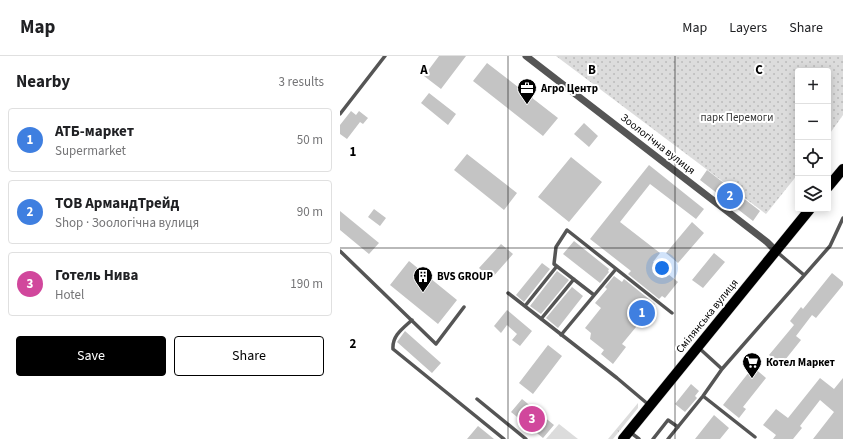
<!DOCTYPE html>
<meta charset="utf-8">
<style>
:root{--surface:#fff;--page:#f6f6f6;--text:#202124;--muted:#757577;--line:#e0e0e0;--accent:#000}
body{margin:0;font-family:"Source Sans 3",sans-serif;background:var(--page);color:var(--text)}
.controls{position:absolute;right:12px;top:12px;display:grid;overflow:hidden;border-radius:4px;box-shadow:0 2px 10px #0003}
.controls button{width:36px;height:36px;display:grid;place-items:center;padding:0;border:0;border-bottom:1px solid var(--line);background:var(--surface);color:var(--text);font:20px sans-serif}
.you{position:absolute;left:322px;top:212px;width:14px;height:14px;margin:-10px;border:3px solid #fff;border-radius:50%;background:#1a73e8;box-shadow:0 0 0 6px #1a73e833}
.badge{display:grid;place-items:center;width:26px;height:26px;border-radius:50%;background:var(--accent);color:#fff;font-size:13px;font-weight:700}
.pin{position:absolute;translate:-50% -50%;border:2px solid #fff;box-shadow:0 1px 4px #0006}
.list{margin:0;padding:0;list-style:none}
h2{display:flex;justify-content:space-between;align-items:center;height:52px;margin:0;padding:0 16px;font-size:17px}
h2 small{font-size:13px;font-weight:400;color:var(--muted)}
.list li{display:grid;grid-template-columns:26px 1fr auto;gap:12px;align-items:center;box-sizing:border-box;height:64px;margin:0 8px 8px;padding:0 8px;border:1px solid var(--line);border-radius:4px}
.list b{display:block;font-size:15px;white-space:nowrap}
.list p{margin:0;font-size:13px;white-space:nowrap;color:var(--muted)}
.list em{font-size:13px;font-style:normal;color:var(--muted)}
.actions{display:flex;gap:8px;padding:12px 16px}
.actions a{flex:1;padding:9px 0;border:1px solid var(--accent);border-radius:4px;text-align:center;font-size:14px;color:var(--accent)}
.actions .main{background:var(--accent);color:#fff}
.icon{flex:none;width:22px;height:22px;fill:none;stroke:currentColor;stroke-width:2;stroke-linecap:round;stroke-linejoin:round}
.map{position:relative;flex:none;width:503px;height:383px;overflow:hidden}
header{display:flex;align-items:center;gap:24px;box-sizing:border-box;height:56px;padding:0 20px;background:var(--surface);border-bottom:1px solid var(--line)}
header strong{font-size:19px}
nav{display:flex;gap:22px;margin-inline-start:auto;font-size:14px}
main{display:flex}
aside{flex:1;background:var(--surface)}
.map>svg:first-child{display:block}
</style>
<header>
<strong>Map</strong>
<nav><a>Map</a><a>Layers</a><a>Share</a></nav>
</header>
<main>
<aside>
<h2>Nearby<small>3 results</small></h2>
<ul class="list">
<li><span class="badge" style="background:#3f7fe0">1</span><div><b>АТБ-маркет</b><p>Supermarket</p></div><em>50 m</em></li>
<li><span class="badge" style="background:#3f7fe0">2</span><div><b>ТОВ АрмандТрейд</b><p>Shop · Зоологічна вулиця</p></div><em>90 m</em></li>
<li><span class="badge" style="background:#d1479c">3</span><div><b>Готель Нива</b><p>Hotel</p></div><em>190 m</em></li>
</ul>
<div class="actions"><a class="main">Save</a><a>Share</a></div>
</aside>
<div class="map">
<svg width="503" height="383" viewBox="0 0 503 383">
<defs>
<pattern id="grass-tufts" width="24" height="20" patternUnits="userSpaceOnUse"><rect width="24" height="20" fill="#dcdcdc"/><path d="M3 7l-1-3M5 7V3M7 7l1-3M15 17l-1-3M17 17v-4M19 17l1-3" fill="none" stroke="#bbb"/></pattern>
<pattern id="park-dots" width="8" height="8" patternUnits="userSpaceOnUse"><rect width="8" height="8" fill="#dcdcdc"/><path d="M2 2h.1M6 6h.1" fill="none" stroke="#bbb" stroke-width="1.8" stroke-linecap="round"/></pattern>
</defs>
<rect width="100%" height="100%" fill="#fff"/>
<path fill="url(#grass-tufts)" d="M298,347v5l-25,31h-5z
M219,368l19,15h-32z"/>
<path fill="url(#park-dots)" d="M216,0h287v59l-15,21v-65h-30v103l-32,40z"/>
<path fill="#c4c4c4" d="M99,0h27l-25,33 -17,-13z
M147,7l71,55 -15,18 -70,-55z
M89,37l27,21 -8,11 -27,-22z
M11,55l5,4 3,-4 9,7 -5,6 -3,-2 -13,17 -7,-5v-9z
M244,67l14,13 -9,11 -15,-13z
M127,98l50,39 -13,17 -50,-40z
M231,101l31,25 -33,40 -31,-25z
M309,109l55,44 -8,10 -46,-35 -30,38 40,31 -7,9 25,20 -13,16 -3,-2 -3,3 -31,-25 3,-3 -41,-32z
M367,114l53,41 -7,10 -53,-41z
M34,153l12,9 -6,8 -12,-9z
M0,155l39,32 -10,11 -29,-24z
M352,166l12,11 -26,30 -12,-10z
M234,185l35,28 -1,2 1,1 -9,11 -37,-29z
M161,188l12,10 -22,25 -12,-11z
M374,197l11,9 -22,26 -11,-8z
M69,205l48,39 -19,24 -48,-39z
M202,207l8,6 -26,33 -8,-7z
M217,215l12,9 -28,34 -11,-8z
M492,217l11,9v3l-27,33 -4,-3 -16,21 5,4 -20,25 -12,-10 25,-30 -4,-4 11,-14 2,2z
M274,220l8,6 2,-3 31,25 -33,40 4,3 -13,17 -12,-10 3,-4 -14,-11 1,-6 -6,-5 16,-20 -6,-5 12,-14 -2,-2z
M232,231l11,9 -25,32 -12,-10z
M167,254l25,21 -12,15 -8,-6 5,-6 -10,-9 -6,8 -7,-7z
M65,275l36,32 -9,10 -35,-31z
M208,289l14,11 -29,38 -14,-11z
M413,311l13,11 -23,29 3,2 -7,9 -16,-13z
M480,322l14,11 9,-11v61h-30l21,-27 -14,-12 -20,26 2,2 -9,11h-20l3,-4 -13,-10 13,-16 12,9z
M351,328l8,7 -4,5 2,2 -12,14 -10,-8z
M182,343l32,26 -11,13 -32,-26z
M374,359l15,13 -9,11h-25z
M138,370l16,13h-27z"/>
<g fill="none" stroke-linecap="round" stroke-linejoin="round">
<defs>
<path id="primary" d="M488,131l15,-18
M283,383l187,-230"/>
</defs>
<use href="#primary" stroke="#dbdbdb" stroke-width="11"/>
<path stroke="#555" stroke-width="3.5" d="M0,58l45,-58
M0,195l96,93 28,-37
M437,196l27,23
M168,237l109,85 32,27
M254,239l-40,-31 2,-17 11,-17 105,83
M185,250l32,-40
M201,263l33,-40
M72,264c-10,9 -20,16 -19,29l111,90
M221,279l55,-66
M382,313l108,-123 13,-28
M363,340l52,41
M137,343l49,40
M290,376l9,7
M313,383l15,-19 10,7
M328,383l35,-43 19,-27 -23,-21"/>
<path stroke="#555" stroke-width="7" d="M186,0l241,186 9,9"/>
<use href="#primary" stroke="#000" stroke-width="10"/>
</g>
<path fill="none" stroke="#000" stroke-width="1" stroke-opacity="0.55" d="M168,0v383M335,0v383M0,192h503"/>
<defs>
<symbol id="office-pin" viewBox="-11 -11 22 30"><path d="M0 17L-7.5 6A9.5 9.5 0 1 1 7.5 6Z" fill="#000" stroke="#fff"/><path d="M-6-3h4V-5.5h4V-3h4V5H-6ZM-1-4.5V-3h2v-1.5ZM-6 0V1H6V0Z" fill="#fff"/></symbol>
<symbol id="building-pin" viewBox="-11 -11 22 30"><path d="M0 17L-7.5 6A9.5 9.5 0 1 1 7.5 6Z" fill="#000" stroke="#fff"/><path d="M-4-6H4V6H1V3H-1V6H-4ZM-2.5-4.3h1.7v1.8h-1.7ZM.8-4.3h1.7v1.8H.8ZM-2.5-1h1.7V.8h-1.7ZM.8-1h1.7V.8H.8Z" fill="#fff"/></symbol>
<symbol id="supermarket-pin" viewBox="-11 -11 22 30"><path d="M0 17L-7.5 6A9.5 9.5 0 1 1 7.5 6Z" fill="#000" stroke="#fff"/><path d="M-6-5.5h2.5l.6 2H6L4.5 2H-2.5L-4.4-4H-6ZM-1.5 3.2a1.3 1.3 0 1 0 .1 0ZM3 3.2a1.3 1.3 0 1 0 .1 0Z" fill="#fff"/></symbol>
</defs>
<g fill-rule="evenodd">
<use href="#office-pin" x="176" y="21" width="22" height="30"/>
<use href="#building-pin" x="72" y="209" width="22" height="30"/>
<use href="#supermarket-pin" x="401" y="295" width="22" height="30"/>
</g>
<g text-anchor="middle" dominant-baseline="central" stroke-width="4" stroke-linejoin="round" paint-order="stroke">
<g font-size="11" font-weight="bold" fill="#000" stroke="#fff" text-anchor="start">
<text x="201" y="32">Агро Центр</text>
<text x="97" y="220">BVS GROUP</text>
<text x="426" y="306">Котел Маркет</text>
</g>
<g font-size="11" fill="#333" stroke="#fff">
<text x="397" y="61">парк Перемоги</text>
</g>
<g font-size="11" fill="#000" stroke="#fff">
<text transform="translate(318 88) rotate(38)">Зоологічна вулиця</text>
<text transform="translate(367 260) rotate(-51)">Смілянська вулиця</text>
</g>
</g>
<g font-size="13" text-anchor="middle" font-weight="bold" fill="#000" stroke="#fff" stroke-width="4" stroke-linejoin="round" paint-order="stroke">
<text x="84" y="18">A</text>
<text x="252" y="18">B</text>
<text x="419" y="18">C</text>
<text x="13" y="100">1</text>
<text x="13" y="292">2</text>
</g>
</svg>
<div class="controls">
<button>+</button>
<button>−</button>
<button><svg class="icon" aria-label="locate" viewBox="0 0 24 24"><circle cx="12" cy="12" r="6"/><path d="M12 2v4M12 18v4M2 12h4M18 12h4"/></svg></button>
<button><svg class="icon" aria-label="layers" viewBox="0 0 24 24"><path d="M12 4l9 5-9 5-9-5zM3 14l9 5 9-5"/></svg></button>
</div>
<div class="you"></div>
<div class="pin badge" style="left:302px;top:257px;background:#3f7fe0">1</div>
<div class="pin badge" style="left:390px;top:140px;background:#3f7fe0">2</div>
<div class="pin badge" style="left:192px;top:363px;background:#d1479c">3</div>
</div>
</main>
